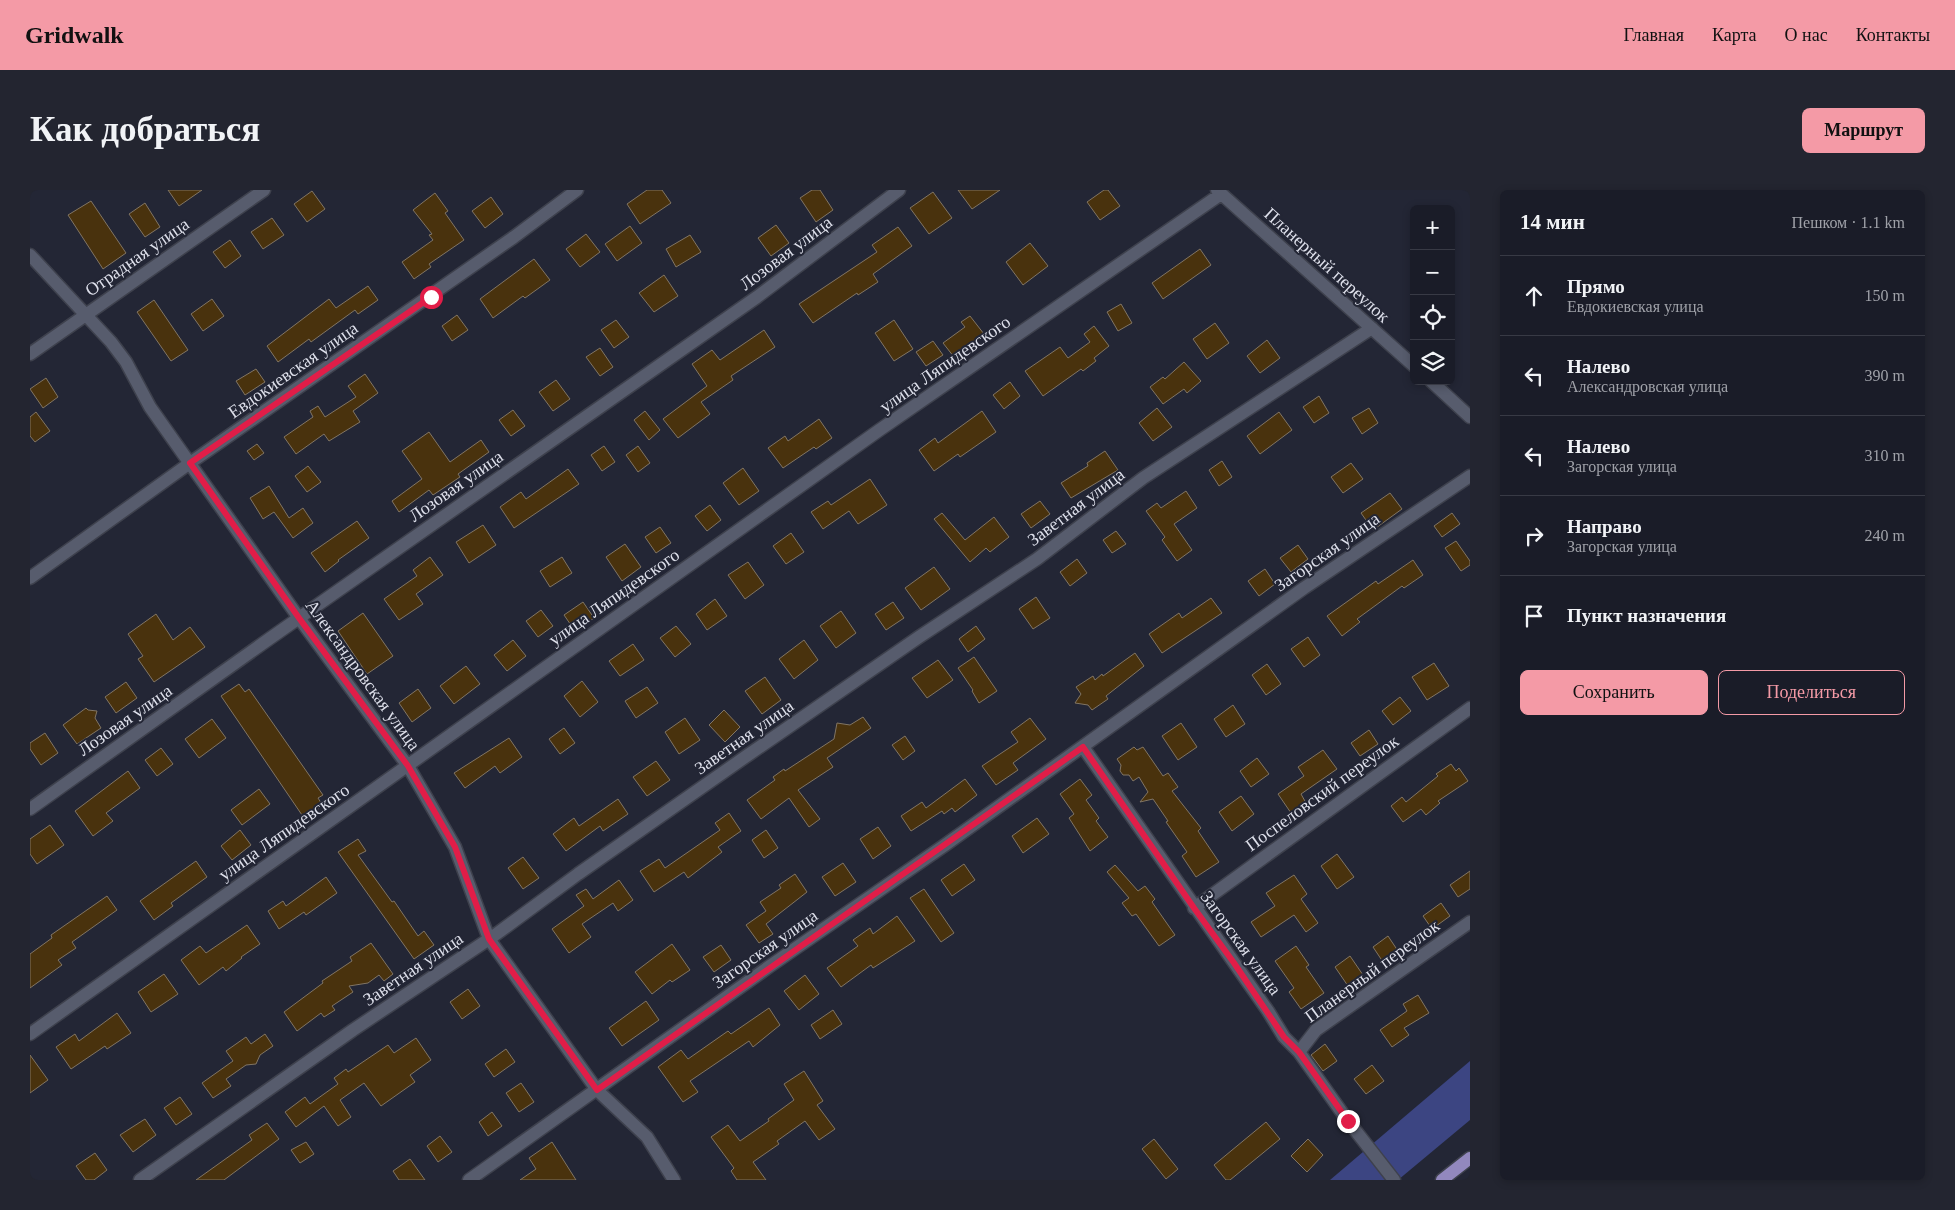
<!DOCTYPE html>
<html lang="ru">
<meta charset="utf-8">
<style>
:root{--surface:#1a1c28;--page:#232530;--text:#f1f3f6;--muted:#9fa1a8;--line:#383a45;--accent:#f49aa6}
body{margin:0;font-family:Georgia,serif;background:var(--page);color:var(--text)}
.controls{position:absolute;right:15px;top:15px;display:grid;overflow:hidden;border-radius:8px;box-shadow:0 2px 8px #0003}
.controls button{width:45px;height:45px;display:grid;place-items:center;padding:0;border:0;border-bottom:1px solid var(--line);background:var(--surface);color:var(--text);font:25px sans-serif}
.stop{position:absolute;width:15px;height:15px;margin:-11px;border:4px solid #e11d48;border-radius:50%;background:#fff}
.stop.end{background:#e11d48;border-color:#fff;box-shadow:0 1px 5px #0008}
.list{margin:0;padding:0;list-style:none}
h2{display:flex;justify-content:space-between;align-items:center;height:65px;margin:0;padding:0 20px;font-size:21px}
h2 small{font-size:16px;font-weight:400;color:var(--muted)}
.list li{display:grid;grid-template-columns:32px 1fr auto;gap:15px;align-items:center;box-sizing:border-box;height:80px;padding:0 20px;border-top:1px solid var(--line)}
.list b{display:block;font-size:19px;white-space:nowrap}
.list p{margin:0;font-size:16px;white-space:nowrap;color:var(--muted)}
.list em{font-size:16px;font-style:normal;color:var(--muted)}
.actions{display:flex;gap:10px;padding:15px 20px}
.actions a{flex:1;padding:11px 0;border:1px solid var(--accent);border-radius:8px;text-align:center;font-size:18px;color:var(--accent)}
.actions .main{background:var(--accent);color:#111}
.icon{flex:none;width:28px;height:28px;fill:none;stroke:currentColor;stroke-width:2;stroke-linecap:round;stroke-linejoin:round}
.map{position:relative;flex:none;width:1440px;height:990px;overflow:hidden;border-radius:8px}
header{display:flex;align-items:center;gap:30px;box-sizing:border-box;height:70px;padding:0 25px;background:var(--accent);color:#111}
header strong{font-size:24px}
nav{display:flex;gap:28px;margin-inline-start:auto;font-size:18px}
.intro{display:flex;align-items:center;justify-content:space-between;box-sizing:border-box;height:120px;padding:0 30px}
h1{margin:0;font-size:35px}
.button{padding:12px 22px;border-radius:8px;background:var(--accent);color:#111;font-size:18px;font-weight:700}
main{display:flex;gap:30px;padding:0 30px}
aside{flex:1;background:var(--surface);border-radius:8px;box-shadow:0 2px 8px #0003}
.map>svg:first-child{display:block}
</style>
<header>
<strong>Gridwalk</strong>
<nav><a>Главная</a><a>Карта</a><a>О нас</a><a>Контакты</a></nav>
</header>
<div class="intro"><h1>Как добраться</h1><a class="button">Маршрут</a></div>
<main>
<div class="map">
<svg width="1440" height="990" viewBox="0 0 1440 990">
<rect width="100%" height="100%" fill="#232635"/>
<path fill="#3c4582" d="M1440,871v59l-72,60h-68z"/>
<path fill="#49320d" stroke="#817564" d="M138,0h34l-23,16z
M617,0h15l9,13 -31,21 -13,-20z
M782,0h8l13,20 -17,12 -16,-24z
M928,0h42l-28,19z
M1074,0h4l12,16 -20,14 -13,-18z
M282,1l13,18 -18,13 -13,-18z
M903,2l19,26 -23,16 -19,-26z
M405,3l13,18 -3,2 19,27 -35,24 2,3 -17,12 -12,-17 31,-22 -4,-5 3,-1 -19,-24z
M461,7l12,17 -18,14 -13,-17z
M61,11l35,52 -23,16 -35,-54z
M115,13l15,24 -15,10 -16,-23z
M242,28l12,17 -21,14 -12,-17z
M746,35l13,18 -18,13 -13,-18z
M600,36l12,17 -25,18 -12,-17z
M868,37l14,19 -39,28 5,8 -20,13 -1,-2 -44,30 -14,-19 78,-52 -5,-7z
M556,44l14,18 -20,15 -14,-18z
M660,45l11,17 -25,15 -10,-18z
M200,50l11,16 -16,12 -12,-16z
M1000,53l18,23 -25,19 -17,-23z
M1170,59l11,16 -48,34 -11,-16z
M504,69l16,21 -25,18 -2,-2 -30,22 -13,-19z
M634,85l14,21 -24,16 -15,-19z
M338,96l10,14 -20,14 -3,-4 -44,32 -2,-3 -31,23 -11,-16 62,-47 7,9z
M182,109l12,17 -21,15 -12,-17z
M124,110l34,50 -17,11 -34,-49z
M1091,114l11,19 -14,8 -11,-19z
M427,125l11,15 -16,11 -10,-15z
M940,126l14,18 -30,23 -11,-14 22,-16 -4,-5z
M586,130l13,17 -15,11 -13,-18z
M864,130l19,29 -19,12 -19,-28z
M1185,133l14,20 -22,16 -14,-20z
M1064,136l15,20 -15,12 2,3 -13,10 -2,-2 -38,27 -18,-25 35,-24 8,11 22,-16 -6,-8z
M734,140l11,17 -44,29 2,4 -32,22 9,12 -32,24 -15,-19 44,-33 -15,-22 20,-14 8,10z
M1237,150l13,18 -20,15 -13,-17z
M903,151l10,14 -17,11 -10,-14z
M570,158l13,19 -13,9 -14,-19z
M1154,172l17,19 -14,12 -3,-4 -21,15 -13,-17 13,-10 2,2z
M226,179l9,13 -20,13 -9,-14z
M335,184l13,19 -25,18 7,11 -31,19 -5,-7 -28,20 -12,-17 29,-20 -3,-6 8,-5 7,11 31,-20 -8,-11z
M16,188l12,19 -15,11 -13,-19z
M526,190l14,19 -17,12 -14,-19z
M980,192l10,14 -16,13 -11,-14z
M1289,206l10,17 -15,10 -11,-16z
M1127,218l15,19 -19,14 -14,-18z
M1339,218l9,15 -16,11 -10,-16z
M483,220l12,16 -14,10 -12,-16z
M615,221l15,19 -11,10 -15,-20z
M952,221l14,21 -36,25 -2,-3 -24,17 -15,-21 16,-12 3,5z
M6,222l14,19 -15,11 -5,-6v-19z
M1249,222l13,18 -32,24 -13,-18z
M789,229l13,19 -16,11 -2,-2 -31,21 -15,-20 17,-12 3,5z
M399,242l21,30 31,-22 8,12 -31,22 2,3 -27,18 -4,-5 -30,22 -7,-11 30,-22 -20,-28z
M227,254l7,9 -10,7 -7,-9z
M574,256l11,16 -13,9 -11,-16z
M608,256l12,17 -12,9 -12,-17z
M1075,261l13,19 -47,28 -10,-15 27,-17 -1,-3z
M1192,271l10,16 -13,9 -10,-16z
M1321,273l12,16 -20,14 -12,-16z
M278,276l13,16 -14,10 -12,-16z
M713,278l16,23 -20,14 -16,-22z
M538,279l11,15 -65,44 -14,-21 21,-15 5,7z
M840,289l17,26 -29,19 -9,-13 -26,18 -12,-17 17,-11 3,4z
M239,296l20,32 14,-10 10,15 -20,15 -19,-26 -11,7 -13,-21z
M1156,301l11,17 -23,16 18,26 -15,11 -15,-21 3,-3 -19,-26 11,-8 4,5z
M1360,303l12,16 -29,21 -12,-17z
M1010,311l10,13 -19,14 -10,-14z
M680,315l11,15 -14,11 -12,-15z
M912,323l23,27 29,-23 15,20 -19,15 -4,-4 -16,14 -36,-43z
M1422,323l8,11 -18,13 -8,-11z
M327,331l12,17 -31,22 1,1 -14,11 -14,-19z
M453,335l13,20 -27,18 -13,-21z
M630,337l11,16 -15,10 -11,-16z
M1086,341l10,13 -14,9 -9,-13z
M761,343l13,19 -18,12 -13,-18z
M1426,351l14,20v4l-9,6 -16,-23z
M595,354l16,23 -19,14 -16,-24z
M1268,355l10,14 -17,13 -11,-14z
M400,367l13,18 -27,19 7,10 -24,16 -15,-21 33,-23 -4,-6z
M532,367l10,16 -22,14 -10,-16z
M1047,369l10,14 -17,13 -10,-14z
M1383,370l10,15 -19,13 -2,-2 -45,33 3,3 -18,14 -15,-20 49,-35 2,3z
M718,372l16,23 -19,14 -17,-24z
M904,377l16,22 -29,21 -16,-22z
M1235,379l10,15 -16,12 -11,-15z
M1006,407l14,21 -17,11 -14,-20z
M1181,408l11,15 -60,40 -13,-19 30,-21 3,5z
M685,409l12,17 -20,14 -11,-16z
M553,412l11,16 -19,13 -11,-16z
M863,412l11,16 -18,12 -11,-16z
M511,420l12,16 -15,11 -12,-16z
M811,421l15,22 -20,15 -16,-22z
M333,423l30,43 -26,18 -29,-43z
M126,424l17,26 17,-13 15,20 -51,35 -16,-23 5,-3 -15,-22z
M646,436l15,18 -16,13 -15,-19z
M946,436l9,13 -17,13 -9,-13z
M1278,447l12,18 -16,12 -13,-18z
M483,450l13,16 -19,15 -13,-16z
M774,450l14,20 -24,19 -15,-20z
M603,454l11,16 -24,16 -11,-15z
M1105,463l9,13 -38,30 2,3 -16,11 -4,-5 -13,-2 6,-9 -5,-7 17,-11 2,4 7,-6 1,2z
M944,467l23,34 -18,12 -7,-12 1,-1 -15,-22z
M908,470l15,20 -26,18 -15,-20z
M1404,473l15,23 -22,14 -15,-23z
M1237,474l14,20 -15,11 -14,-20z
M436,476l14,18 -26,20 -14,-18z
M735,487l16,23 -19,14 -17,-23z
M552,491l16,21 -18,15 -16,-21z
M96,492l11,16 -21,15 -11,-16z
M209,494l6,8 4,-3 74,106 -5,3 5,8 -19,12 -83,-122z
M617,497l11,16 -22,15 -11,-17z
M388,499l13,19 -19,14 -13,-19z
M1370,507l11,14 -18,14 -11,-14z
M1203,515l12,19 -19,13 -12,-18z
M56,518l2,2 9,1 -2,7 6,10 -24,16 -14,-19z
M694,520l16,17 -15,15 -16,-17z
M833,527l8,11 -44,30 6,9 -35,23 22,29 -11,8 -20,-29 -28,21 -14,-19 28,-20 -2,-3 11,-8 1,2 49,-32 3,-16 13,2z
M655,528l15,22 -21,14 -14,-22z
M1000,528l16,21 -33,24 5,7 -22,15 -14,-19 36,-24 -7,-10z
M182,529l14,19 -27,20 -14,-19z
M1151,533l16,24 -19,13 -16,-24z
M534,538l11,15 -15,11 -11,-15z
M1339,540l9,14 -18,12 -9,-13z
M15,543l13,20 -17,12 -11,-16v-6z
M875,546l10,15 -12,9 -11,-15z
M479,548l13,19 -22,16 -5,-7 -30,22 -11,-15z
M1104,557l3,3 6,-3 20,29 5,-3 10,14 -6,4 29,37 -3,3 21,31 -23,15 -14,-21 5,-4 -21,-30 2,-1 -15,-22 -13,3 8,-10 -9,-15 -6,4 -4,-6h-6l-3,-4 1,-6 -4,-6z
M131,558l12,16 -16,12 -12,-16z
M1293,560l14,19 -36,25 5,9 -15,10 -13,-19 26,-18 -6,-9z
M1227,568l12,16 -18,13 -11,-16z
M626,571l14,19 -23,16 -14,-19z
M1421,574l5,7 3,-3 9,13 -30,20 2,2 -14,12 -5,-6 -18,13 -12,-16 11,-9 4,5 32,-26 -2,-2z
M98,581l12,17 -34,25 7,8 -20,15 -18,-25z
M935,589l12,16 -22,17 -3,-4 -8,6 -2,-3 -31,20 -10,-15 21,-14 4,6z
M1050,589l12,16 -6,5 13,18 -3,3 12,16 -18,14 -21,-33 5,-4 -14,-20z
M229,599l11,15 -28,21 -11,-15z
M1211,606l13,18 -22,17 -13,-19z
M588,609l10,15 -25,17 -3,-5 -34,25 -13,-17 21,-16 5,8z
M699,623l12,18 -23,16 4,5 -34,26 -4,-6 -30,20 -14,-21 19,-12 6,9 55,-38 -5,-7z
M1007,628l12,16 -26,19 -11,-17z
M20,635l14,20 -27,19 -7,-10v-15z
M848,637l13,19 -18,13 -13,-20z
M210,640l11,15 -19,15 -11,-14z
M736,640l12,18 -14,10 -12,-18z
M328,649l8,12 -8,4 34,47 2,-1 24,35 6,-5 10,14 -20,14 -76,-107z
M1307,664l17,23 -17,12 -16,-23z
M493,667l16,21 -16,11 -15,-21z
M166,671l11,16 -36,26 2,3 -19,14 -14,-19z
M813,673l13,19 -21,14 -13,-19z
M934,674l11,16 -23,16 -11,-16z
M1085,675l23,26 7,-5 10,13 -3,3 23,33 -16,11 -23,-32 -4,2 -10,-13 7,-5 -22,-26z
M1440,681v18l-12,8 -8,-12z
M765,684l12,18 -41,32 7,10 -14,9 -13,-18 20,-14 -6,-9 21,-14 -2,-3z
M1264,685l13,19 -6,5 17,24 -12,9 -12,-17 -33,22 -10,-15 24,-16 -9,-13z
M296,687l11,16 -31,22 -2,-3 -25,17 -11,-18 15,-10 3,5z
M589,690l14,20 -15,11 -5,-8 -31,21 9,13 -22,16 -17,-24 32,-23 -8,-11 10,-6 7,10z
M894,699l30,44 -13,9 -31,-44z
M77,706l10,14 -45,32 4,6 -18,12 4,5 -32,23v-34l22,-16 -1,-3z
M1411,713l9,13 -18,13 -9,-13z
M867,726l18,25 -42,27 -2,-3 -30,22 -14,-19 31,-22 -5,-6 17,-12 3,6z
M217,735l13,19 -19,13 1,1 -16,13 -3,-4 -24,18 -18,-25 19,-14 6,7z
M1358,746l10,15 -15,11 -10,-15z
M341,753l22,31 -9,7 -5,-6 -11,8 -19,3 4,6 -21,14 3,4 -11,7 -3,-4 -24,18 -13,-19 39,-29 -1,-2 30,-20 -2,-4z
M642,754l18,26 -18,12 -2,-2 -18,14 -17,-22z
M691,755l10,15 -17,12 -11,-15z
M1266,756l13,19 -3,2 18,26 -23,16 -12,-17 5,-4 -19,-27z
M1320,766l13,19 -15,11 -13,-19z
M134,784l14,20 -27,18 -13,-20z
M775,785l14,19 -20,16 -15,-19z
M438,799l12,17 -18,13 -12,-17z
M1388,805l11,18 -25,15 5,7 -17,12 -12,-17 27,-19 -4,-7z
M616,811l13,19 -37,26 -13,-18z
M739,818l11,17 -27,22 -4,-6 -59,40 8,11 -15,10 -25,-35 23,-17 7,9 40,-28 3,3z
M803,820l9,14 -22,15 -9,-14z
M87,823l14,20 -24,16 -2,-3 -34,23 -15,-22 19,-13 4,7z
M235,844l8,12 -13,9 -4,9 -10,1 -20,14 5,7 -18,12 -11,-15 31,-22 -7,-10 20,-14 5,7z
M386,848l15,22 -21,15 5,7 -34,24 -17,-23 -24,17 11,17 -13,9 -14,-20 -28,21 -11,-15 20,-15 5,7 28,-20 -4,-6 12,-9 2,3 40,-27 6,8z
M1295,854l12,17 -14,10 -12,-16z
M476,859l9,13 -21,15 -9,-13z
M0,865l18,25 -18,13z
M1342,875l12,16 -18,13 -12,-15z
M774,881l19,30 -6,4 18,24 -16,11 -14,-19 -28,20 2,3 -26,18 13,18h-29l-6,-9 3,-3 -23,-31 17,-12 12,16 29,-20 -1,-2 26,-19 -10,-16z
M491,893l13,19 -15,10 -13,-19z
M150,907l12,17 -16,11 -12,-17z
M462,922l10,14 -14,10 -9,-14z
M115,929l11,16 -23,17 -13,-17z
M1236,932l14,17 -50,41h-4l-12,-15z
M237,933l12,16 -55,41h-28l56,-40 -3,-5z
M410,946l12,16 -14,10 -11,-16z
M1124,949l24,30 -12,10 -24,-30z
M1278,949l15,16 -16,17 -16,-16z
M276,952l8,12 -14,9 -9,-13z
M522,952l24,38h-56l16,-11 -7,-11z
M65,963l12,17 -13,10h-8l-10,-14z
M380,969l15,21h-26l-6,-9z"/>
<g fill="none" stroke-linecap="round" stroke-linejoin="round">
<defs>
<path id="minor" d="M1187,0l197,176
M0,65l81,87 15,20 24,45 149,211 109,148 47,81 34,92 108,151 50,47 27,43
M0,164l234,-164
M1401,191l39,36
M0,388l160,-115 324,-226 63,-47
M1053,557l185,264 16,26 15,15 49,69 46,59
M0,619l239,-170 488,-342 142,-107
M1164,718l276,-200
M0,844l848,-603 343,-237
M1269,862l17,-22 154,-108
M110,990l213,-150 142,-95 83,-61 170,-119 171,-118 118,-78 106,-81 229,-150
M439,990l301,-214 175,-121 359,-257 166,-112"/>
<path id="major" d="M1412,990l28,-22"/>
</defs>
<use href="#minor" stroke="#3e414d" stroke-width="15"/>
<use href="#major" stroke="#3e414d" stroke-width="15"/>
<use href="#minor" stroke="#575c6d" stroke-width="12"/>
<use href="#major" stroke="#9288be" stroke-width="12"/>
</g>
<g fill="none" stroke-linecap="round" stroke-linejoin="round">
<path stroke="#e11d48" stroke-width="6" d="M401,107l-241,166 109,155 109,148 47,81 34,92 108,151 486,-343 111,161 40,55 50,74 15,15 49,69"/>
</g>
<g text-anchor="middle" dominant-baseline="central" stroke-width="4" stroke-linejoin="round" paint-order="stroke">
<g font-size="18" fill="#dddfea" stroke="#232635">
<text transform="translate(756 63) rotate(-37)">Лозовая улица</text>
<text transform="translate(107 67) rotate(-35)">Отрадная улица</text>
<text transform="translate(1297 75) rotate(42)">Планерный переулок</text>
<text transform="translate(915 174) rotate(-35)">улица Ляпидевского</text>
<text transform="translate(263 180) rotate(-35)">Евдокиевская улица</text>
<text transform="translate(426 296) rotate(-35)">Лозовая улица</text>
<text transform="translate(1046 317) rotate(-37)">Заветная улица</text>
<text transform="translate(1297 362) rotate(-35)">Загорская улица</text>
<text transform="translate(584 407) rotate(-35)">улица Ляпидевского</text>
<text transform="translate(333 485) rotate(54)">Александровская улица</text>
<text transform="translate(95 530) rotate(-35)">Лозовая улица</text>
<text transform="translate(714 547) rotate(-35)">Заветная улица</text>
<text transform="translate(1292 603) rotate(-36)">Поспеловский переулок</text>
<text transform="translate(254 642) rotate(-35)">улица Ляпидевского</text>
<text transform="translate(1211 753) rotate(54)">Загорская улица</text>
<text transform="translate(735 759) rotate(-35)">Загорская улица</text>
<text transform="translate(383 779) rotate(-34)">Заветная улица</text>
<text transform="translate(1342 781) rotate(-36)">Планерный переулок</text>
</g>
</g>
</svg>
<div class="controls">
<button>+</button>
<button>−</button>
<button><svg class="icon" aria-label="locate" viewBox="0 0 24 24"><circle cx="12" cy="12" r="6"/><path d="M12 2v4M12 18v4M2 12h4M18 12h4"/></svg></button>
<button><svg class="icon" aria-label="layers" viewBox="0 0 24 24"><path d="M12 4l9 5-9 5-9-5zM3 14l9 5 9-5"/></svg></button>
</div>
<div class="stop" style="left:401px;top:107px"></div>
<div class="stop end" style="left:1318px;top:931px"></div>
</div>
<aside>
<h2>14 мин<small>Пешком · 1.1 km</small></h2>
<ul class="list">
<li><svg class="icon" aria-label="ahead" viewBox="0 0 24 24"><path d="M12 20V5M6 11l6-6 6 6"/></svg><div><b>Прямо</b><p>Евдокиевская улица</p></div><em>150 m</em></li>
<li><svg class="icon" aria-label="left" viewBox="0 0 24 24"><path d="M17 20v-9H6M10 6l-5 5 5 5"/></svg><div><b>Налево</b><p>Александровская улица</p></div><em>390 m</em></li>
<li><svg class="icon" aria-label="left" viewBox="0 0 24 24"><path d="M17 20v-9H6M10 6l-5 5 5 5"/></svg><div><b>Налево</b><p>Загорская улица</p></div><em>310 m</em></li>
<li><svg class="icon" aria-label="right" viewBox="0 0 24 24"><path d="M7 20v-9h11M14 6l5 5-5 5"/></svg><div><b>Направо</b><p>Загорская улица</p></div><em>240 m</em></li>
<li><svg class="icon" aria-label="arrive" viewBox="0 0 24 24"><path d="M6 21V4h12l-3 4 3 4H6"/></svg><div><b>Пункт назначения</b></div></li>
</ul>
<div class="actions"><a class="main">Сохранить</a><a>Поделиться</a></div>
</aside>
</main>
